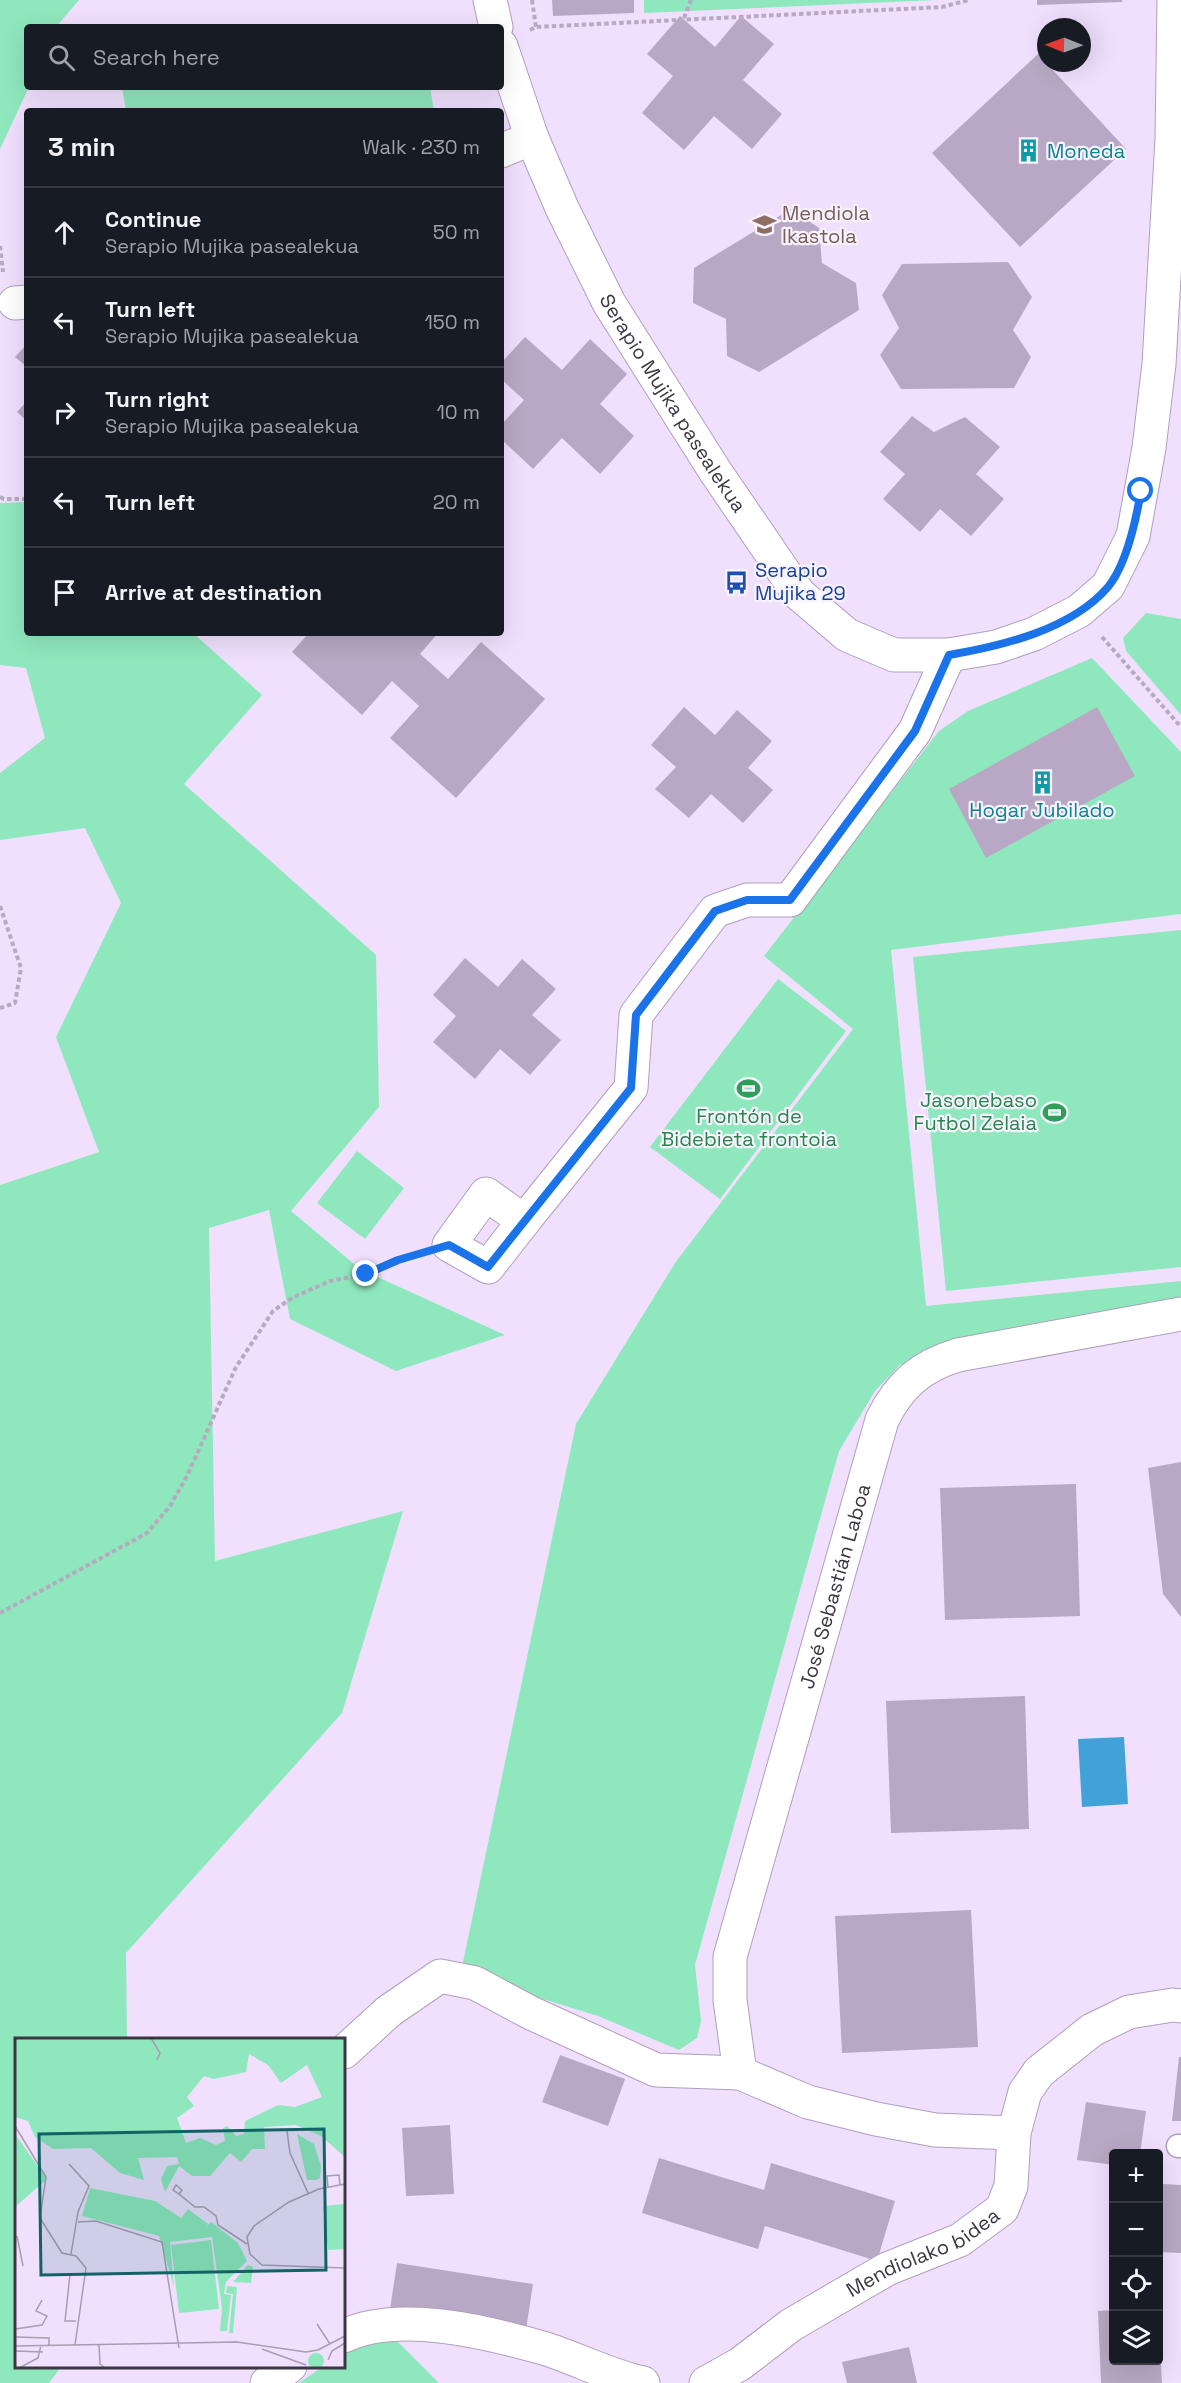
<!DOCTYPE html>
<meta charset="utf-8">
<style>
:root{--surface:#171b24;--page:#20242c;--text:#f1f3f6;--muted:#9ea1a6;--line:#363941}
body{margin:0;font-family:"Space Grotesk",sans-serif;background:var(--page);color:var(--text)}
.controls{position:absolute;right:18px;bottom:18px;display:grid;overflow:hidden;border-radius:6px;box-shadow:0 6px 24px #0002}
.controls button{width:54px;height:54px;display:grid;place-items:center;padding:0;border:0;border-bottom:2px solid var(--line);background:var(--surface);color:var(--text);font:30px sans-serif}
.compass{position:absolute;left:1037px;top:18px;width:54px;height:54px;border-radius:50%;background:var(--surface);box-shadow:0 6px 24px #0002;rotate:271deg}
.stop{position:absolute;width:18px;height:18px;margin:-14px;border:4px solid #1a73e8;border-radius:50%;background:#fff}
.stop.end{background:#1a73e8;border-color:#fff;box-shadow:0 2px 6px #0008}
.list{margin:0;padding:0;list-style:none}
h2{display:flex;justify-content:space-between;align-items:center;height:78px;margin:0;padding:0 24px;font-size:26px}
h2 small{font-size:20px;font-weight:400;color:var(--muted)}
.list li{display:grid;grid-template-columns:39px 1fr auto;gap:18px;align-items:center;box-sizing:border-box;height:90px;padding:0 24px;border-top:2px solid var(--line)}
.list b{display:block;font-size:22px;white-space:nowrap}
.list p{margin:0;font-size:20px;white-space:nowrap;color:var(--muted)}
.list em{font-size:20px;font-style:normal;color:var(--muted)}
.icon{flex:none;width:33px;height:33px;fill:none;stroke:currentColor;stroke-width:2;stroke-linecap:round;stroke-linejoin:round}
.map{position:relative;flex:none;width:1181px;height:2383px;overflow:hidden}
.search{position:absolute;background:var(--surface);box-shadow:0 6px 24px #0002;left:24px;top:24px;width:480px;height:66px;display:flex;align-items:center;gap:15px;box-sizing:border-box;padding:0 21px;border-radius:6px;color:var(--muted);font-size:22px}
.panel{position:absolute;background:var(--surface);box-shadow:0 6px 24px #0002;left:24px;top:108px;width:480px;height:528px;border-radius:6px}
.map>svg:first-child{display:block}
</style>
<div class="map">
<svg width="1181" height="2383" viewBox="0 0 1181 2383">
<rect width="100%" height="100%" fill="#f0e0fe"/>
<path fill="#8fe8bd" d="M0,0h79l-23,27h-29l2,60 -29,62z
M644,0h292l-292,13z
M122,87h308l4,24h-308z
M27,502v131h166l69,62 -78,89 192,171 3,152 -88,104 69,58 145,66 -109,36 -106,-52 -21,-109 -60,18 6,333 188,-50 -61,202 -216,240 1,86 -111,1v326l45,1 -12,16h-49v-1198l99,-33 -43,-115 65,-134 -36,-75 -85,12v-67l45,-35 -19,-70 -26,-3v-162z
M1146,613l35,6v96l-55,-64 -3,-13z
M1092,658l89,94v162l-290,36 35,356 255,-25v19l-196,38 -85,27 -25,26 -36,60 -144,514 6,56 -4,17 -18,12 -81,-34 -97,-30 -39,-19 114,-543 99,-161 178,-234 -89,-73 175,-225 29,-20z
M1181,930v337l-235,24 -33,-334z
M778,979l68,52 -126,168 -70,-52z
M357,1151l47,37 -39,51 -48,-36z
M381,2325l58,58h-140l23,-16 22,-1v-15z"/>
<path fill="#41a2d8" d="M1124,1737l4,67 -46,3 -4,-68z"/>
<path fill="#b8a8c5" d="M552,0h82v13l-81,3z
M1037,0h85v2l-85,3z
M680,16l35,31 26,-31 33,28 -31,36 39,34 -30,35 -38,-33 -30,34 -42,-37 31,-37 -26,-22z
M1038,54l88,95 -106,98 -88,-94z
M791,209l28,19 3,35 34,20 3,27 -100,62 -32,-16 -1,-37 -33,-16 1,-35z
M1008,262l24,35 -19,33 18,27 -17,31 -113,1 -21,-34 19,-27 -17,-33 20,-31z
M525,337l37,33 28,-31 37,35 -27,30 34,32 -34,38 -38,-36 -29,31 -32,-30v-14l23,-25 -23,-21v-16z
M27,344v23l-12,-10z
M27,401v20l-10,-9z
M912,416l22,16 31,-15 35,30 -24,27 28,25 -33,37 -31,-27 -20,23 -37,-33 22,-25 -25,-22z
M309,633h129l-18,21 28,25 33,-37 64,57 -89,99 -66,-60 29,-32 -27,-25 -30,34 -70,-63z
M684,707l31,28 22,-25 35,31 -24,27 25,22 -30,33 -32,-29 -22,24 -34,-29 21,-22 -25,-22z
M1097,707l38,69 -149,82 -37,-69z
M465,958l33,29 24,-28 34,30 -24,26 29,25 -31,35 -30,-26 -25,30 -42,-37 23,-26 -23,-21z
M1181,1462v155l-18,-23 -15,-126z
M1076,1484l4,132 -135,4 -5,-132z
M1025,1696l4,133 -138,4 -5,-132z
M971,1910l7,137 -136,6 -7,-137z
M560,2055l65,24 -17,47 -66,-24z
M1179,2057h2v64h-9z
M1086,2102l60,9 -6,43h-26v11l-37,-5z
M450,2125l4,69 -48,2 -4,-68z
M659,2158l105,32 7,-27 124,38 -18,60 -112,-35 -7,23 -116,-36z
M1163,2184l18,1v68l-23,-1z
M397,2263l136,21 -7,46 -136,-21z
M1114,2310v50h44l2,-13 2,36h-61l-3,-72z
M909,2347l8,36h-70l-5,-21z"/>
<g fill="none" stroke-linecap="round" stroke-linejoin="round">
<defs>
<path id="lane" d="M1178,2146h3"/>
<g id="street">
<path d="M490,0l6,27"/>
<path id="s1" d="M501,46l31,92 30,70 47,95 106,168 84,123 48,41 47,20h55l47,-8 38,-13 45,-23 29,-25 25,-50 16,-88 10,-84 13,-225 2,-139"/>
<path d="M501,151l31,-13"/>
<path d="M15,303l12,-1"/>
<path d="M524,1221l-36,46 -39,-22 37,-51 38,27 107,-133 5,-73 79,-104 32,-11h43l125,-169 34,-76"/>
<path d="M344,2052l45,-41 51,-35 35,7 56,30 125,57 84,3 68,29 68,17 59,11 79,3"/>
<path id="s2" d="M740,2073l-10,-73v-43l152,-537c17,-35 39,-54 76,-65l223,-41"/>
<path d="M344,2336c54,-26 143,-4 199,12 33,10 66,28 100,35"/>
<path d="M267,2383l23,-17"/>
<path id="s3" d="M706,2383l34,-19 51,-39 96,-56 73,-29 42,-31 9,-23 3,-53 11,-41 14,-20 53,-42 37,-18 44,-7 8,1"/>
</g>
</defs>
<use href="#lane" stroke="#ae9fbb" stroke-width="25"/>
<use href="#street" stroke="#ae9fbb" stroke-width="35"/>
<path stroke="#b6a9c1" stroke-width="4" stroke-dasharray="4.5 3" stroke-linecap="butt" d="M532,0l4,27
M684,18l7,-18
M530,30l6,-3 406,-20 27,-7
M0,246l3,26
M0,497l4,2h23
M1102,637l79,90
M0,906l21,62 -6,35 -15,5
M0,1613l147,-80 23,-27 17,-30 49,-109 37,-56 19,-13 38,-17 37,-7 50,-19"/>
<use href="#lane" stroke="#fff" stroke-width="22"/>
<use href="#street" stroke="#fff" stroke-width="33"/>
</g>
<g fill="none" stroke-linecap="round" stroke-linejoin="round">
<path stroke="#1a73e8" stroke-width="8" d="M366,1274l32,-14 51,-15 39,22 143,-179 5,-73 79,-104 32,-11h43l125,-169 34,-76c52,-9 122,-25 159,-68 19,-23 28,-67 33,-96"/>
</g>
<defs>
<symbol id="building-bare" viewBox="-9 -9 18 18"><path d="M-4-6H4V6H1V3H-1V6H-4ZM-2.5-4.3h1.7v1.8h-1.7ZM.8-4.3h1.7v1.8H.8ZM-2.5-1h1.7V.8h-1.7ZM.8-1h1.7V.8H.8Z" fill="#0f9aa8" stroke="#f8f1fe" stroke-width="2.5" paint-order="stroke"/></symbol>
<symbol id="school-bare" viewBox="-9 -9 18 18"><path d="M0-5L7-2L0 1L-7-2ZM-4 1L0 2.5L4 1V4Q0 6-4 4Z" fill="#8d6e63" stroke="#f8f1fe" stroke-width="2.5" paint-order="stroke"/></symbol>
<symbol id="bus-bare" viewBox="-9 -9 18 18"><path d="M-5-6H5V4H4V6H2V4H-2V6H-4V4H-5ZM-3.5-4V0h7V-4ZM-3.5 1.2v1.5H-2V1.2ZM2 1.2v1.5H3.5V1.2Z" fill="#1a4fb4" stroke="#f8f1fe" stroke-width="2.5" paint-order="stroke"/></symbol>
<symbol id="stadium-bare" viewBox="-9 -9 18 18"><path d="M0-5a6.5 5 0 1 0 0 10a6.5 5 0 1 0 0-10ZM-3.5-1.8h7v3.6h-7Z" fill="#2e9e5b" stroke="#f8f1fe" stroke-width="2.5" paint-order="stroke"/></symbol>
</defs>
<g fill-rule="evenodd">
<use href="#building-bare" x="1012" y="134" width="33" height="33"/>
<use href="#school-bare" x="748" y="208" width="33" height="33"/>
<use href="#bus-bare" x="720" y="566" width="33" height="33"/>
<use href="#building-bare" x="1026" y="766" width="33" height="33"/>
<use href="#stadium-bare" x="732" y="1072" width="33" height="33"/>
<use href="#stadium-bare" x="1038" y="1096" width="33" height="33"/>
</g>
<g text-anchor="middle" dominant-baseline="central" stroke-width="4.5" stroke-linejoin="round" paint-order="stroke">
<g font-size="20" fill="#0d838f" stroke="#f8f1fe" text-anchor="start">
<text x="1047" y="151">Moneda</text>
<text x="1042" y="810" text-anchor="middle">Hogar Jubilado</text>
</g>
<g font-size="20" fill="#785e54" stroke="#f8f1fe" text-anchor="start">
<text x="782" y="213">Mendiola<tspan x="782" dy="23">Ikastola</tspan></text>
</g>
<g font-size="20" fill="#3c3642" stroke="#f8f1fe">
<text stroke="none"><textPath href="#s1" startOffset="398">Serapio Mujika pasealekua</textPath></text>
<text stroke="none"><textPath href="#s2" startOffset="502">José Sebastián Laboa</textPath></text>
<text stroke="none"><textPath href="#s3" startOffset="254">Mendiolako bidea</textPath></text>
</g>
<g font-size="20" fill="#164399" stroke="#f8f1fe" text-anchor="start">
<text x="755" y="570">Serapio<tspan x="755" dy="23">Mujika 29</tspan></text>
</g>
<g font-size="20" fill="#27864d" stroke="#f8f1fe" text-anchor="end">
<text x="1037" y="1100">Jasonebaso<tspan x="1037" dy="23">Futbol Zelaia</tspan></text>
<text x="749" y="1116" text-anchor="middle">Frontón de<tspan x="749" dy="23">Bidebieta frontoia</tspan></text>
</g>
</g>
<g transform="translate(15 2038)">
<rect width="330" height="330" fill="#f0e0fe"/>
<path d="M0,0h330v119l-24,-21 -25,-11 -32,2 1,22h-13l-11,13 -11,-9 -20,23h-18l-13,-10 -14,26 -4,-13 6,-13 12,-2 -2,-7 -39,1 6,22 -24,-7 -29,-25 -38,1 -18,-12 -7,-16 -13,-4zM234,16l19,11 13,18 26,-18 15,32 -27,10 -17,-2 -33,16 -1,13 -8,2 -9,-10 -4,2 2,13 -9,4 -16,-7 -14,5 -9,-25 17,-12 -7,-9 17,-21 10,3 32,-7zM0,96l32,45 -32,28zM282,96l17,10 7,22 -1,12 -4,2h-9zM75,150l65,13 26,17 7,-9 20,15 -2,3 5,-5 27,21 9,18 -21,21 -2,12 7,1 -4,36h-7l2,-23 -10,-71 -42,5 4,45 -15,-51 -77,-20zM330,166v45l-17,1 -5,-44zM196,202l8,69 -40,4 -8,-68zM233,227l5,2 -2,16 -18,-1zM212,248l10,1 -4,46h-4l4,-39 -7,-1zM293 323a8 8 0 1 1 16 0a8 8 0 1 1-16 0Z" fill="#8fe8bd" fill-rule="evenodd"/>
<path fill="none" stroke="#a89cb3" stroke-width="1.5" d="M136,0l9,15 -3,7M0,88l31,51 -6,41 22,35 14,3 10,12 -11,77M272,93l3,22 18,40M54,126l20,22 -11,26 -7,42M330,146l-26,5 -30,13 -35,24 -7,11 3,17 12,11 83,3M313,149l-1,-11 12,-1 1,10M164,156l-6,-4 3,-5 6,5 -3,4 16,13h9l12,9 2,9 29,19M63,184l18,-1 66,21 17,106M2,198l6,30M55,236l-5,47h11M302,286l13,20M0,291l27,-4 5,-9 -11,-5 6,-11M0,299l34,1v7M84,306l1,20 5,4M0,308l222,-4 69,10 12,-2 27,-14M247,311l44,16M0,313l28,1M313,322l4,-9 13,-8M4,330l19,-10 3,-13"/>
<path fill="#136366" fill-opacity="0.15" stroke="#136366" stroke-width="3" d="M309,91l2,141 -285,5 -2,-141z"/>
<rect width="330" height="330" fill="none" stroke="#3c3642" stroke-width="3"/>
</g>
</svg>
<div class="controls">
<button>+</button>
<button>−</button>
<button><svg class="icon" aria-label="locate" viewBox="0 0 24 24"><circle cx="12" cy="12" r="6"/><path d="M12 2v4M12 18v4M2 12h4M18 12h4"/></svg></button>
<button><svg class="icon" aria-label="layers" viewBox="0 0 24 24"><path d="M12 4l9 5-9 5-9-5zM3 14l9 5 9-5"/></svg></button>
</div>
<svg class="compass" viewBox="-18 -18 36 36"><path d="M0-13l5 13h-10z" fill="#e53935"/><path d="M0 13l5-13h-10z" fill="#9ea1a6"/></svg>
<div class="stop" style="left:1141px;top:491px"></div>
<div class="stop end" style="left:366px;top:1274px"></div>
<div class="search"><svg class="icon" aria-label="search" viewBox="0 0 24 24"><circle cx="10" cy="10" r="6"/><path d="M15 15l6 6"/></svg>Search here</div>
<section class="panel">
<h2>3 min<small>Walk · 230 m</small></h2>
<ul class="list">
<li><svg class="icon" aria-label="ahead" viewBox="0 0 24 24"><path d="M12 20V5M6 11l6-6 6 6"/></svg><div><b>Continue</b><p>Serapio Mujika pasealekua</p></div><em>50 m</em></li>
<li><svg class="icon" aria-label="left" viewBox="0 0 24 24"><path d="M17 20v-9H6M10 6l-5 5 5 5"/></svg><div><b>Turn left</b><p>Serapio Mujika pasealekua</p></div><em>150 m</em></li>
<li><svg class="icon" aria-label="right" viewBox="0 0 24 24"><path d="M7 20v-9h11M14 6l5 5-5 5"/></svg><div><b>Turn right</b><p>Serapio Mujika pasealekua</p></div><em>10 m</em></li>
<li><svg class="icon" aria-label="left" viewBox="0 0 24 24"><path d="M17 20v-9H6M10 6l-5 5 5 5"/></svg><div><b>Turn left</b></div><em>20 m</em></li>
<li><svg class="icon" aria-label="arrive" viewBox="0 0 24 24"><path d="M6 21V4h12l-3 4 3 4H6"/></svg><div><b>Arrive at destination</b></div></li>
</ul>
</section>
</div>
